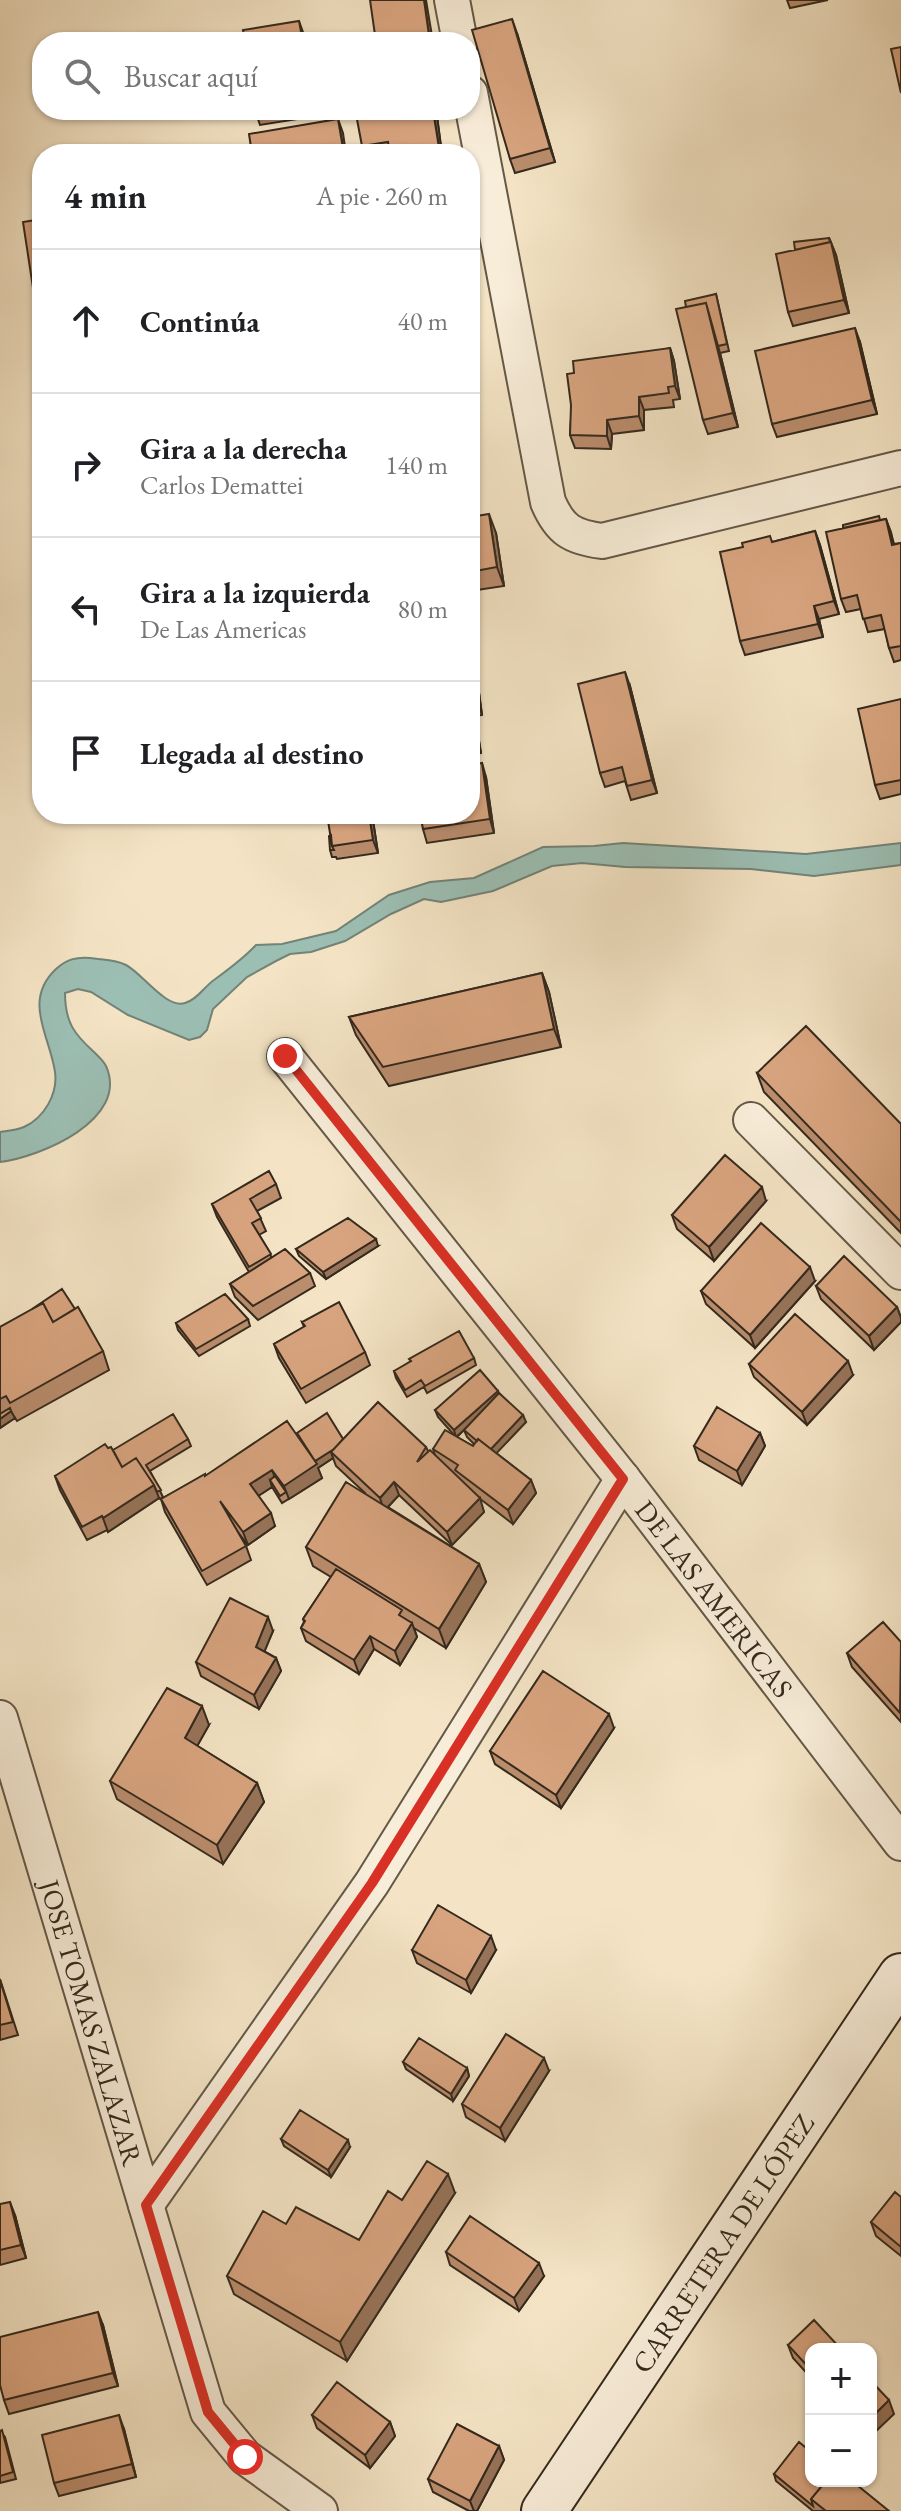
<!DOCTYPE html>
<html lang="es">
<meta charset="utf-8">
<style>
:root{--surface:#fff;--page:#f6f6f6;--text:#202124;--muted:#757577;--line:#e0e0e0}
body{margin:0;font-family:"EB Garamond",serif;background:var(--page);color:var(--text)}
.controls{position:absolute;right:24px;bottom:24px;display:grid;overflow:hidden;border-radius:16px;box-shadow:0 2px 6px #0004}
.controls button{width:72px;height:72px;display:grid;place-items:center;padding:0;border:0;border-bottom:2px solid var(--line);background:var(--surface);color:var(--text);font:40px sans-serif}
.stop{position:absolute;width:24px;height:24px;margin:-18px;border:6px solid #d93025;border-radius:50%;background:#fff}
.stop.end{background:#d93025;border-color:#fff;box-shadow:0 2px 8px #0008}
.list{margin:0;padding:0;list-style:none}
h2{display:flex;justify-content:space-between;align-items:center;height:104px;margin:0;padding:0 32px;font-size:34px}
h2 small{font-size:26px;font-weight:400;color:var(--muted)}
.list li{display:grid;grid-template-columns:52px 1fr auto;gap:24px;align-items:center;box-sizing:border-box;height:144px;padding:0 32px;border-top:2px solid var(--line)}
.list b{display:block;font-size:30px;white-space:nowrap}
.list p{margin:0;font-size:26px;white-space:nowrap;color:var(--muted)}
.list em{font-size:26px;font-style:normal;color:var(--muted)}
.icon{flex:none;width:44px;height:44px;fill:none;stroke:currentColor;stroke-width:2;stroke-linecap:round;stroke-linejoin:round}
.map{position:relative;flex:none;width:901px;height:2511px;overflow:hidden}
.search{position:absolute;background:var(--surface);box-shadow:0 2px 6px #0004;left:32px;top:32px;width:448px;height:88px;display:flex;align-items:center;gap:20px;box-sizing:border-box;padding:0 28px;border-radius:32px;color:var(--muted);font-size:30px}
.panel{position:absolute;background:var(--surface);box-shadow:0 2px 6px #0004;left:32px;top:144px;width:448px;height:680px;border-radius:32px}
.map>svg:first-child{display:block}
</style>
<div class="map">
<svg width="901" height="2511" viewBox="0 0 901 2511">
<rect width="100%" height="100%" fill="#f4e4c5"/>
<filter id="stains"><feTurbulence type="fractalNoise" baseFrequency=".0025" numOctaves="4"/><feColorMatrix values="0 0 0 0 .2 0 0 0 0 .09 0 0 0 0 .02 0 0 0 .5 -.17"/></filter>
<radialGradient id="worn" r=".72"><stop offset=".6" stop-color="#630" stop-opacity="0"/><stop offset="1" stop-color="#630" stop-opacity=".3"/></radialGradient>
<path fill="#9cbfb4" stroke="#728378" stroke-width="2" d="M623,843l183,11 95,-11v22l-87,11 -63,-7 -126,-2 -43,-4 -30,3 -59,25 -52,11 -17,-3 -33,15 -46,27 -34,11 -21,2 -14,7 -29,16 -34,32 -6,21 -7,7 -11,3 -61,-25 -37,-23 -13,-3 -13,4c0,29 9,41 29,59 5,5 9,8 12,14 24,54 -66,91 -106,96v-30c7,-1 17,-2 24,-5 20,-9 34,-33 31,-55 -5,-36 -33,-71 1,-103 11,-10 20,-12 34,-11 12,2 25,1 36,7 17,9 40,44 59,38 12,-3 19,-16 29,-23 15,-11 29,-21 42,-35l26,-1 54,-13 53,-36 41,-13 44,-4 69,-31 51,-1z"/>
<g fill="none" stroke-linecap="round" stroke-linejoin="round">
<defs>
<g id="minor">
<path d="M452,0l8,42"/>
<path d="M470,93l78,409c12,28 24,35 54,39l299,-73"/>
<path id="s1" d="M285,1056l338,423 278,364"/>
<path d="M751,1120l150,152"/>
<path id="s2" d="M0,1718l208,694 37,45 75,54"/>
<path d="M146,2205l226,-322 251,-404"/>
</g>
<g id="secondary">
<path id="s3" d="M544,2511l357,-535"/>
</g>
</defs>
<use href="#minor" stroke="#645847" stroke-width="38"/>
<use href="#secondary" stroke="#34291d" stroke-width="48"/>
<use href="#minor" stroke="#f8edd9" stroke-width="34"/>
<use href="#secondary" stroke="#f8edd9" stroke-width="44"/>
</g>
<path fill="#ba8d6d" stroke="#34291d" stroke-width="2" fill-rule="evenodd" d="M787,0h41l-38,8z
M517,33l38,129 -40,11 -5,-14z
M255,110h61l1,6 -57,9z
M382,110h52l3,6 5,38h-77l-3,-8z
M829,238l7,17 13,58 -56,13 -5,-14 7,-62z
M716,294l13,57 -9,2 18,74 -30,7 -5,-14 -17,-113z
M860,342l17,72 -100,23 -5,-13z
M670,348l4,13 6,38 -7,1 1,7 -30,3v20l-32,4 -1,15 -36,-1 -5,-13 4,-62z
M470,455l8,61 18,17 8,53 -34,5z
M886,519l8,25 7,-1v117l-7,2 -5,-14 -4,-19 -17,3 -7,-23 -15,3 -5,-13 40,-79z
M815,531l5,14 19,69 -20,5 4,18 -78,18 -5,-14 32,-99z
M470,678l8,7 4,30 -7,1 6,37 -4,1 2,10 7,13 8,56 -67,10 -4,-14 47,-15z
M630,686l27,107 -26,7 -6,-19 -20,6 -5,-14z
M901,699v95l-21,5 -5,-14z
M327,814h45l6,39 -41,6 -1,-2h-4l-2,-7 1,-15z
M542,973l7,19 12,55 -172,39 -33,-51 -7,-18z
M757,1073l144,51v109l-137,-141z
M276,1184l5,14 -24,13 9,20 -7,4 13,23 38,15 5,13 -57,34 -23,-23 -5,-13 19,-12 -32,-55 -5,-13z
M766,1201l-52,60 -37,-32 -5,-14z
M378,1246l-52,33 -27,-23 -3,-7z
M815,1281l-60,67 -49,-44 -5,-13z
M816,1286l81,21 4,11v4l-27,28 -53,-51z
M248,1319l2,7 -51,30 -21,-26 -2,-7z
M302,1322l63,30 5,13 -64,38 -27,-45 -5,-14 30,-17z
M0,1327l103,24 6,19 -92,51 -2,-3 -15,10z
M474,1358l2,7 -49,28 -3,-6 -17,10 -11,-19 -2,-7z
M749,1364l104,11 -46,50 -53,-48z
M499,1393l27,29 -30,31 35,27 5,13 -23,31 -34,-26 5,14 -32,33 -53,-50 -11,12 91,57 7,18 -40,66 -32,-20 3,9 -17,28 -26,-16 -15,25 -53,-33 -5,-13 3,-6 -1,-3 28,-42 -18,-11 -7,-19 59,-54 -29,-27 -3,-8 -15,10 4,10 -40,25 -10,-16 -14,9 17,30 -27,19 -11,-14 9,15 5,14 -44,25 -42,-73 -4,-13 44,-23 93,-39 45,2 83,8 2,4 7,4 -2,-6 22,-13 -17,-19 -3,-7zM464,1430l3,7 7,7 -1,2 -16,-9z
M760,1433l5,13 -23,39 -43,-25 -5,-14z
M188,1439l3,7 -41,25 13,26 -3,2 -1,-1 -51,34 -1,-2 -20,10 -27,-50 -5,-14 58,-26z
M273,1631l-9,20 12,7 5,13 -22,38 -58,-33 -5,-14z
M901,1642v80l-49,-55 -5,-14z
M209,1725l-12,21 60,37 7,19 -41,62 -106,-65 -7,-18z
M614,1728l-53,80 -66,-44 -5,-13z
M412,1950h84l-25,43 -54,-30z
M0,1979l18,56 -18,5z
M403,2062l64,6 2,8 -16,25 -47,-32z
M549,2071l-44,70 -39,-24 -4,-13z
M281,2139l69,8 -19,30 -47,-31z
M455,2193l-108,168 -113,-67 -7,-18 59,-52 73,16 43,-40z
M901,2197v59l-25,-20 -5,-14z
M0,2204l15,11 11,43 -26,7z
M446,2252l98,24 -25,35 -69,-46z
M103,2325l15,61 -109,28 -5,-14z
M788,2345l23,4v29l-18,-20z
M312,2415l78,7 5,14 -25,32 -53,-40z
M124,2429l12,48 -77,19 -5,-13z
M0,2431l5,6 11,42 -16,4z
M499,2446l5,14 -27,51h-8l-36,-19 -5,-13z
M774,2474l37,7 78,30h-76l-37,-30z"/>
<path fill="#977359" stroke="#34291d" stroke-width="2" d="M424,0h2l7,42h-3z
M512,19l5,14 38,129 -5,-14z
M299,21l5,14 1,7h-2z
M433,110h1l3,6 5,38h-2z
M338,119l5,14 3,21h-2z
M829,238l7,17 13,58 -5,-13z
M706,303l14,50 18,74 -5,-14z
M855,328l5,14 17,72 -5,-14z
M670,348l4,13 6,38 -5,-13z
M639,397l5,13v20l-5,-14z
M607,420l5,14 -1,15 -4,-13z
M470,455l11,80 -5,-13 -6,-44z
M489,514l7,19 8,53 -7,-19z
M886,519l5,13 6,26 -5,-13z
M815,531l5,14 19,69 -5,-13z
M814,606l5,13 4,18 -5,-13z
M625,672l5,14 27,107 -5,-13z
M476,678l2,7 4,30 -2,-7z
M473,709l2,7 6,37 -3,-7z
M482,763l4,14 8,56 -4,-14z
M369,814h3l6,39 -5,-13z
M542,973l7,19 12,55 -7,-18z
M762,1187l4,14 -52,60 -5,-14z
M376,1239l2,7 -52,33 -3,-7z
M810,1267l5,14 -60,67 -5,-13z
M897,1307l4,11v4l-27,28 -5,-14z
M848,1361l5,14 -46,50 -5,-13z
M498,1391l3,7 -45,39 -2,-7z
M11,1411l4,7 -15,10v-9z
M523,1415l3,7 -35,37 -3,-7z
M760,1433l5,13 -23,39 -5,-14z
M345,1442l-14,10 2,6 -15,10 4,10 -33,21 -5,-13 31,-25z
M272,1470l5,13 -7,-3 2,7 -17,11 -5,-14z
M531,1480l5,13 -23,31 -5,-14z
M394,1482l5,13 -15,16 -4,-13z
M154,1485l5,13 -51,34 -5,-14z
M480,1498l4,14 -32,33 -5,-13z
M271,1513l4,13 -27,19 -5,-13z
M479,1564l7,18 -40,66 -7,-19z
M268,1617l5,14 -12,29 -5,-13z
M412,1623l5,14 -17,28 -5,-14z
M370,1636l4,13 -15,25 -5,-14z
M276,1658l5,13 -22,38 -5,-14z
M202,1706l7,19 -18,32 -6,-19z
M609,1714l5,14 -53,80 -5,-13z
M257,1783l7,19 -41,62 -6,-19z
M491,1936l5,14 -25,43 -5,-13z
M544,2058l5,13 -44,70 -5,-13z
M467,2068l2,8 -16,25 -2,-7z
M348,2140l2,7 -19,30 -3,-7z
M448,2174l7,19 -108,168 -7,-19z
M10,2202l5,13 11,43 -5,-13z
M539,2263l5,13 -25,35 -5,-13z
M98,2312l5,13 15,61 -5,-13z
M889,2400l5,14 -23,22v-18z
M119,2415l5,14 12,48 -4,-13z
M390,2422l5,14 -25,32 -5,-13z
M499,2446l5,14 -27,51h-3l-4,-10z"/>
<path fill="#d8a47f" stroke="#34291d" stroke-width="2" d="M370,0h54l6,42h-54z
M512,19l38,129 -40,11 -38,-129z
M299,21l4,21h-58l-2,-12z
M901,47v46l-10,-44z
M382,110h51l7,44h-50l-2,-12 -26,4 -6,-32z
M338,119l6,35h-92l-3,-20z
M42,219v128l-19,-125z
M829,238l1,4 -35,8 -1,-8z
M831,242l13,58 -56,12 -12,-58z
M716,294l11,50 -9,2 -12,-43 -20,4 -1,-6z
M706,303l27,110 -30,7 -27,-111z
M855,328l17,72 -100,24 -17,-73z
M670,348l5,38 -7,1 1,6 -30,4v19l-32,4v16l-37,-1 1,-30 -4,-31 7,-1 -1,-12z
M470,478l5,38 -5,1z
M489,514l8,53 -27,5v-55z
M879,516l1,4 -37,8v-3z
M886,519l6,26 9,-2v103l-12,2 -8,-33 -18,4 -6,-24 -16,4 -15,-67z
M815,531l19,70 -20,5 4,18 -78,17 -20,-89 23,-5 -1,-4 28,-7 2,6z
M625,672l27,108 -25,6 -5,-19 -22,6 -22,-89z
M470,678h6l4,30 -7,1 5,37 -8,1z
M901,699v81l-26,5 -17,-76z
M470,749h5l2,15 -7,1z
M482,763l8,56 -67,10 -3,-15h50v-49z
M327,814h42l4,26 -41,6z
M331,835l1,11 2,4h-4l-1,-14z
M542,973l12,56 -171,38 -34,-50z
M806,1026l95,98v98l-144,-149z
M725,1155l37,32 -53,60 -37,-32z
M269,1171l7,13 -26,15 11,19 -9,5 19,31 -22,13 -37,-63z
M348,1218l28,21 -53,33 -27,-23z
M761,1223l49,44 -60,68 -49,-44z
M285,1249l25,24 -57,33 -23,-22z
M844,1256l53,51 -28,29 -53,-50z
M62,1289l13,20 -22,13 -10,-19 -11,6z
M225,1294l23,25 -52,30 -20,-26z
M339,1302l26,50 -64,37 -27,-45 31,-18 -3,-4z
M43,1303l10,19 25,-15 25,44 -93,52 -4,-7 -6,3v-72z
M795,1314l53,47 -46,51 -53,-48z
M459,1331l15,27 -49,28 -4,-6 -16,10 -11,-19 17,-10 -2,-2z
M480,1370l18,21 -44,39 -19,-20z
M499,1393l24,22 -32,34 -13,-10 -1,2 -13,-11z
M378,1402l48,45 -9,15 13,-12 50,48 -33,34 -53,-50 -14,16 -49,-46z
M717,1407l43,26 -23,38 -43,-25z
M10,1408l1,3 -11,8v-5z
M327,1413l16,26 -9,10 -19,12 -18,-28z
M173,1414l15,25 -42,26 15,25 -4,2 -3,-7 -18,-27 -14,9 -9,-17z
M287,1421l30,43 -33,22 -12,-16 -22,14 21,29 -28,19 -23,-31 26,45 -44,25 -41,-72 44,-25v2z
M445,1430l28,16 5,-7 53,41 -23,30 -53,-40 3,-5 -25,-16z
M105,1444l3,4 3,-1 11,20 14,-9 18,27 -51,33 -1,-2 -20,11 -27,-51z
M275,1476l11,16 -6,4 -10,-16z
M346,1482l133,82 -40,65 -133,-82z
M336,1569l66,41 -3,5 13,8 -17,28 -25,-15 -16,24 -53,-32 4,-7 -2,-2z
M230,1598l38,19 -12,30 20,11 -22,37 -58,-33z
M883,1622l18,20 -1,71 -53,-60z
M543,1671l66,43 -53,81 -66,-44z
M167,1688l35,18 -17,32 72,45 -40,62 -107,-64z
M438,1905l53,31 -25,44 -54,-30z
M0,1980l13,42 -13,3z
M506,2034l38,24 -44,70 -38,-24z
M419,2038l48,30 -16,26 -48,-32z
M300,2110l48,30 -20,30 -47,-31z
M427,2161l21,13 -108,168 -113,-66 36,-65 23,13 10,-17 63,33 29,-49 14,9z
M895,2192l6,5v50l-30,-25z
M10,2202l11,43 -21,5v-46z
M470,2216l69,47 -25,35 -68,-46z
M98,2312l15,61 -109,27 -4,-15v-48z
M814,2320l27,29h-30v21l-23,-25z
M871,2381l18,19 -18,18z
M337,2382l53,40 -25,33 -53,-40z
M119,2415l13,49 -78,19 -12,-48z
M457,2424l42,22 -29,55 -42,-22z
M2,2430l11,42 -13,4v-45z
M799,2442l12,10v29h15l-15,18 2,7 -39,-32z
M826,2481h26l37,30h-63l-15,-12z"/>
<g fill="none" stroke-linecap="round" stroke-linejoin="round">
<path stroke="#d93025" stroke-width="10" d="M245,2457l-37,-45 -62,-207 226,-322 251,-404 -338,-423"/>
</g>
<g text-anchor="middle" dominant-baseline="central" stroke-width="6" stroke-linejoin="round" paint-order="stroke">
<g font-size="28" fill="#34291d" stroke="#f8edd9">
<text stroke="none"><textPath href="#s1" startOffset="692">DE LAS AMERICAS</textPath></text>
<text stroke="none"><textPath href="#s2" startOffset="318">JOSE TOMAS ZALAZAR</textPath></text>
<text stroke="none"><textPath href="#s3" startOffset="322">CARRETERA DE LÓPEZ</textPath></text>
</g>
</g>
<rect width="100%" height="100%" filter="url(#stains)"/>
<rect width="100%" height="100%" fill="url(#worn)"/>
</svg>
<div class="controls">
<button>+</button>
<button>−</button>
</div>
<div class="stop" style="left:245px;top:2457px"></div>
<div class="stop end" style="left:285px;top:1056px"></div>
<div class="search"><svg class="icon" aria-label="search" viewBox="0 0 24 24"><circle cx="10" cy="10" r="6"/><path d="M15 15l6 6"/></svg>Buscar aquí</div>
<section class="panel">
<h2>4 min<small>A pie · 260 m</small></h2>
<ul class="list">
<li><svg class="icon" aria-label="ahead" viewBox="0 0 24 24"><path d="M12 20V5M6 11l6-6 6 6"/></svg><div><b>Continúa</b></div><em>40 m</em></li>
<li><svg class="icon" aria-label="right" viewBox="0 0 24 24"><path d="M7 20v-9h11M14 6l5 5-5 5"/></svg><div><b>Gira a la derecha</b><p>Carlos Demattei</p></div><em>140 m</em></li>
<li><svg class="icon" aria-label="left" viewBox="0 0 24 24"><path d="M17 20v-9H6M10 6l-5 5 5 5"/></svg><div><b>Gira a la izquierda</b><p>De Las Americas</p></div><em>80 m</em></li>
<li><svg class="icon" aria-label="arrive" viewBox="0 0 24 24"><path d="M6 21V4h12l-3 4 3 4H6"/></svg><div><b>Llegada al destino</b></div></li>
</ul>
</section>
</div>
